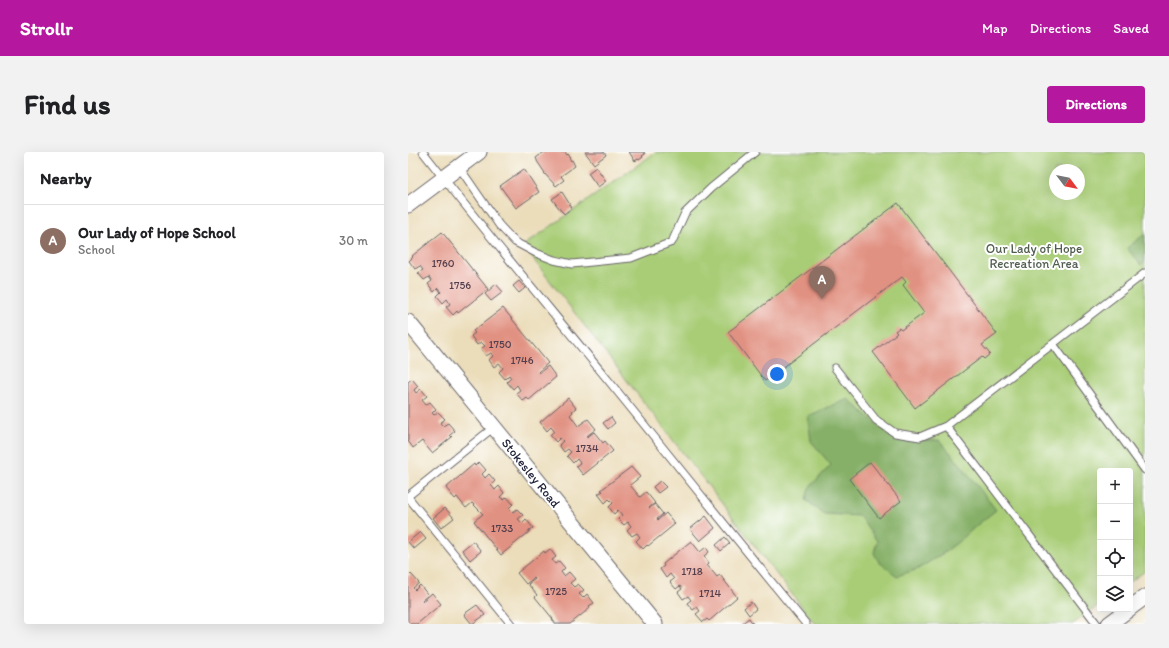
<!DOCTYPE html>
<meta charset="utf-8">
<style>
:root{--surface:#fff;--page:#f2f2f2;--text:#202124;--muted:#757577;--line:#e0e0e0;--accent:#b5179e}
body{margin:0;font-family:Itim,sans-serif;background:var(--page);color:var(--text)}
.controls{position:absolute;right:12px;bottom:12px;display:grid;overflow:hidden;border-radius:4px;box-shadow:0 4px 16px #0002}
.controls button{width:36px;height:36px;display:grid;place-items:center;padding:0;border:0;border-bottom:1px solid var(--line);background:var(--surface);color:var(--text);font:20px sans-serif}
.compass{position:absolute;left:641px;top:12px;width:36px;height:36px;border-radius:50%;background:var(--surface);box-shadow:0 4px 16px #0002;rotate:122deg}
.you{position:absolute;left:369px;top:222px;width:14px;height:14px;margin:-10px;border:3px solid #fff;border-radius:50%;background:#1a73e8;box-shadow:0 0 0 6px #1a73e833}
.badge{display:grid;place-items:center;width:26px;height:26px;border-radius:50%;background:var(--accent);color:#fff;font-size:13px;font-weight:700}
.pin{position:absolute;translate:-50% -33px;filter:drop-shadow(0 1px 2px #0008)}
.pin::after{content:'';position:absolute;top:21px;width:14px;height:12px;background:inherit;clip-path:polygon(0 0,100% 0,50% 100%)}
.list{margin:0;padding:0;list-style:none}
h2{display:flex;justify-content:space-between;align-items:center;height:52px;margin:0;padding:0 16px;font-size:17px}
h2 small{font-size:13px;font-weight:400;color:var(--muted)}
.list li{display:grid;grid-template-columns:26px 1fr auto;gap:12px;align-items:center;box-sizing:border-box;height:72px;padding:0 16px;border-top:1px solid var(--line)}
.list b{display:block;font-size:15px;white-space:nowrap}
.list p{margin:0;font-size:13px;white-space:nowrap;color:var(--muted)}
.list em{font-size:13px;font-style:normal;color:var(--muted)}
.icon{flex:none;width:22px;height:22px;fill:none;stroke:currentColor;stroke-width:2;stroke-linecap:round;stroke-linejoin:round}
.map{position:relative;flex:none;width:737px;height:472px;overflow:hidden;border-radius:4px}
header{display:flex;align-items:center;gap:24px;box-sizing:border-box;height:56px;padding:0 20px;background:var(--accent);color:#fff}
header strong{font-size:19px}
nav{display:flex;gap:22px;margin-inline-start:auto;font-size:14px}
.intro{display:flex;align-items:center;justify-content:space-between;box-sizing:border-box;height:96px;padding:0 24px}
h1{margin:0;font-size:28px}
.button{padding:10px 18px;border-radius:4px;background:var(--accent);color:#fff;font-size:14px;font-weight:700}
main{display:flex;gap:24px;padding:0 24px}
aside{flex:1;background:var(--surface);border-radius:4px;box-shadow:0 4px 16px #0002}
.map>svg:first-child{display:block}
</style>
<header>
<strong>Strollr</strong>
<nav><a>Map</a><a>Directions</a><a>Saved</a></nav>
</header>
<div class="intro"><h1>Find us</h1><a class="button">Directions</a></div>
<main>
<aside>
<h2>Nearby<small></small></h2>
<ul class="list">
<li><span class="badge" style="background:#8d6e63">A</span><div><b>Our Lady of Hope School</b><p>School</p></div><em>30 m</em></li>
</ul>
</aside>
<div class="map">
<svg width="737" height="472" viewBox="0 0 737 472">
<rect width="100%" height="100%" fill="#fff"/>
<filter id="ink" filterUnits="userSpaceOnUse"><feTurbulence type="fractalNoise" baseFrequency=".025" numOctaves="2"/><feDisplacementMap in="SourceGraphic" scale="8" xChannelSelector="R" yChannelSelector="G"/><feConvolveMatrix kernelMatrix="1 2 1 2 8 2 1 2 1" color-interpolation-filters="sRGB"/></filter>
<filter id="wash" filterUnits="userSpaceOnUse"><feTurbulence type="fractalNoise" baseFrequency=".012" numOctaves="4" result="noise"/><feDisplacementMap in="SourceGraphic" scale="16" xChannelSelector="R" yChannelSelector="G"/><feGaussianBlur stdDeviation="0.9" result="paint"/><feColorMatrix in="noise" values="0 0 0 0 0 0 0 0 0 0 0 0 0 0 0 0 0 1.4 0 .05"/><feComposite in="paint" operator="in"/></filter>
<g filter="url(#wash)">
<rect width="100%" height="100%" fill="#ebddba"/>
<path fill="#a9cd77" stroke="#667859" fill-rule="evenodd" d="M248,0h489v419l-15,11v-111h-30v133l-27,20h-258l-292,-378zM647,18h24v24h-24z"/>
<path fill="#86b068" stroke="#546952" d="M737,82v28l-4,3 -14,-17z
M440,247l48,41h43l23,26 34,44 -19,15 -14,13 -18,14 -27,17 -21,7 -18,-14 -5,-9 3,-12 -17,-25 -36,-2 -18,-14 3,-12 22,-23 -20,-24 -3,-25z"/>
<g id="blocks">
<path fill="#e19181" d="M136,0h21l2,3 1,-1 2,3h-1l2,4 1,-1 3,6 -14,10 3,4 -8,6 -12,-13h1l-8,-12v-1l-1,-2z
M177,0h19l2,3 -12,9z
M221,0h15l1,2 -3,2 1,1 -4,3 -1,-1 -3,2z
M188,15l10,14 -8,6 -10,-14z
M116,17l15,23 -23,16 -16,-22z
M154,40l10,16 -8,6 -1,-2h-1l-10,-13z
M490,51l99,131 -15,11 8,9 -6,5 -2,-2 -67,51 -42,-56 24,-19 -2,-2 4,-3 2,2 23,-17 -21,-28 3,-3 -4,-5 -137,104 -37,-49z
M34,80l46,57 -30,24 -1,-2 -4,4 -7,-8 4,-3 -3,-5 -4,4 -6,-7 4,-4 -3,-4 -4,4 -6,-8 4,-3 -3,-4 -5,3 -6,-7 5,-3 -3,-4 -5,3 -6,-8 4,-4 -1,-1z
M111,129l6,7 -6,5 -6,-7z
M88,132l7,8 -12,9 -6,-7z
M95,156l45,55 -10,9 1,1 9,-7 8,11 -27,23 -2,-2 -4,3 -7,-8 4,-3 -3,-5 -4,4 -6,-7 4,-4 -2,-3 -4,4 -6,-7 4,-4 -4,-5 -5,4 -5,-7 4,-4 -2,-3 -5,3 -5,-7 4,-3 -4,-4 -4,3 -6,-9 4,-3 -2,-2z
M4,227l6,7 -4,4 2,3 5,-4 6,7 -5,4 4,5 4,-3 6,7 -4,4 2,2 4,-3 7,7 -5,4 3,3 5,-3 7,8 -5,4 2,2 -20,16 -10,-12 -9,7 -5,-7v-59z
M160,246l8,10 -4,3 1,1 -3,3 8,11 10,-7 8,10 -9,7v1l7,-5 9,11 2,-2 8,10 -30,24 -7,-9 4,-3 -3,-4 -4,4 -6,-7 4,-4 -3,-3 -4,3 -5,-7 4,-4 -3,-3 -4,4 -6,-7 4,-4 -3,-4 -4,4 -7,-9z
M203,265l4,6 -7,6 -5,-6z
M71,310l7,8 -4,4 3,4 4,-4 6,7 -4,4 4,5 4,-4 5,7 -4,4 4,3 3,-3 6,7 -4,4 4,4 4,-3 6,6 -5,4 4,4 4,-4 7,9 -4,3v1l-28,23 -27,-34 9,-7 -11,-11 -6,5 -9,-11 -2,2 -9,-11 28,-24 1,2z
M462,310l31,39 -22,17 -30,-39z
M223,315l9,10 -10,8 10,12 6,-5 9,11 -6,5 6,-4 8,10 -6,5 1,1 8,-7 9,11 -27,22 -1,-1 -4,4 -7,-8 4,-4 -3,-4 -5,3 -5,-6 4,-4 -3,-4 -4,3 -6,-6 4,-4 -4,-5 -4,4 -5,-7 4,-4 -4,-4 -4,4 -7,-9 5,-3 -2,-1z
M252,329l6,6 -8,6 -5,-6z
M37,356l9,10 -13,10 -8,-10z
M298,364l9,12 -15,13 -10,-12z
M12,380l6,7 -12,10 -6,-7z
M317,385l5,6 -9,8 -5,-6z
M65,389l8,10 -11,9 -8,-10z
M283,389l9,11 6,-5 3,5 -5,4 5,7 -2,2 10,12 3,-2 17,22 -28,24 -2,-2 -4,3 -7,-8 4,-3 -3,-4 -4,3 -6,-7 4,-3 -3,-4 -5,3 -5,-7 4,-3 -2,-3 -4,3 -6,-7 4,-3 -4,-5 -4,4 -6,-9 4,-3 -1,-2z
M142,397l6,8 -4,3 3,4 4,-3 6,7 -4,4 3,4 5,-4 6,7 -5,4 4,4 4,-3 6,6 -5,4 4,4 4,-4 7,9 -5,3 1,2 -20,16h-14l-4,-5h1l-18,-22 2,-2 -9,-11 7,-5 -1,-1 -8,6 -9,-11 27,-22 1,2z
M3,422l8,9 -6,5 2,2 5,-5 8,10 -6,5 1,1 9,-8 9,11 -24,20h-9v-47z
M343,450l5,7 -7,6 -5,-7z
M69,453l8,10 -13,9 -8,-10z
M341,466l4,6h-12z"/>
</g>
</g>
<g filter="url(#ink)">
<use href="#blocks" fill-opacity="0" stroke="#686367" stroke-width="1"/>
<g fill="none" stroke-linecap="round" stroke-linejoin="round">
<defs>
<path id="service" d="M15,0c60,77 123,152 185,228 66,81 131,163 198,244
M51,15l40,58 16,17 21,11 18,7 18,4 59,-6 41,-16 13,-29 26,-25 44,-36
M645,192l92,126
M427,216l41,52 19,13 25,4 26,-11
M0,344l86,-69
M0,345l103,127
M689,472l-151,-198 199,-153"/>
<path id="minor" d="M0,53l71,-53
M0,170l247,302
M722,456l15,-11
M701,472l20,-15"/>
</defs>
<use href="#service" stroke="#686367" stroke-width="9"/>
<use href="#minor" stroke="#686367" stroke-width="17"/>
<use href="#service" stroke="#fff" stroke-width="7"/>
<use href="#minor" stroke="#fff" stroke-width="15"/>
</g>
</g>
<g text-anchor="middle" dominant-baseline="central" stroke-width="4" stroke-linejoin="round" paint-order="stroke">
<g font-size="11" fill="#523e4c">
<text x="35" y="111">1760</text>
<text x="52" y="133">1756</text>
<text x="92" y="192">1750</text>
<text x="114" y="208">1746</text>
<text x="179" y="296">1734</text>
<text x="94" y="376">1733</text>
<text x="284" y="419">1718</text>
<text x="148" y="439">1725</text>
<text x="302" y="441">1714</text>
</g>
<g font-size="13" fill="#515e50" stroke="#fff">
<text x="626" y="96">Our Lady of Hope<tspan x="626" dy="15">Recreation Area</tspan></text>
</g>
<g font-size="13" fill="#22223b" stroke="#fff">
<text transform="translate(123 321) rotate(51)">Stokesley Road</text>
</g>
</g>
</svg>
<div class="controls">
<button>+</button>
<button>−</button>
<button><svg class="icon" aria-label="locate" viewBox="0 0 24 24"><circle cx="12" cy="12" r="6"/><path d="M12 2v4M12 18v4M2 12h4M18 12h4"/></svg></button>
<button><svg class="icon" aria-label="layers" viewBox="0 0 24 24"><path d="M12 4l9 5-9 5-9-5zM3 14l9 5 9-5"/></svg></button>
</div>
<svg class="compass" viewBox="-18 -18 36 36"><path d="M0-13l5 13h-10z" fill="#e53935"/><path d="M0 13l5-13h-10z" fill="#757577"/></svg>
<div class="you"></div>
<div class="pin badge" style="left:414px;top:147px;background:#8d6e63">A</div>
</div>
</main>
